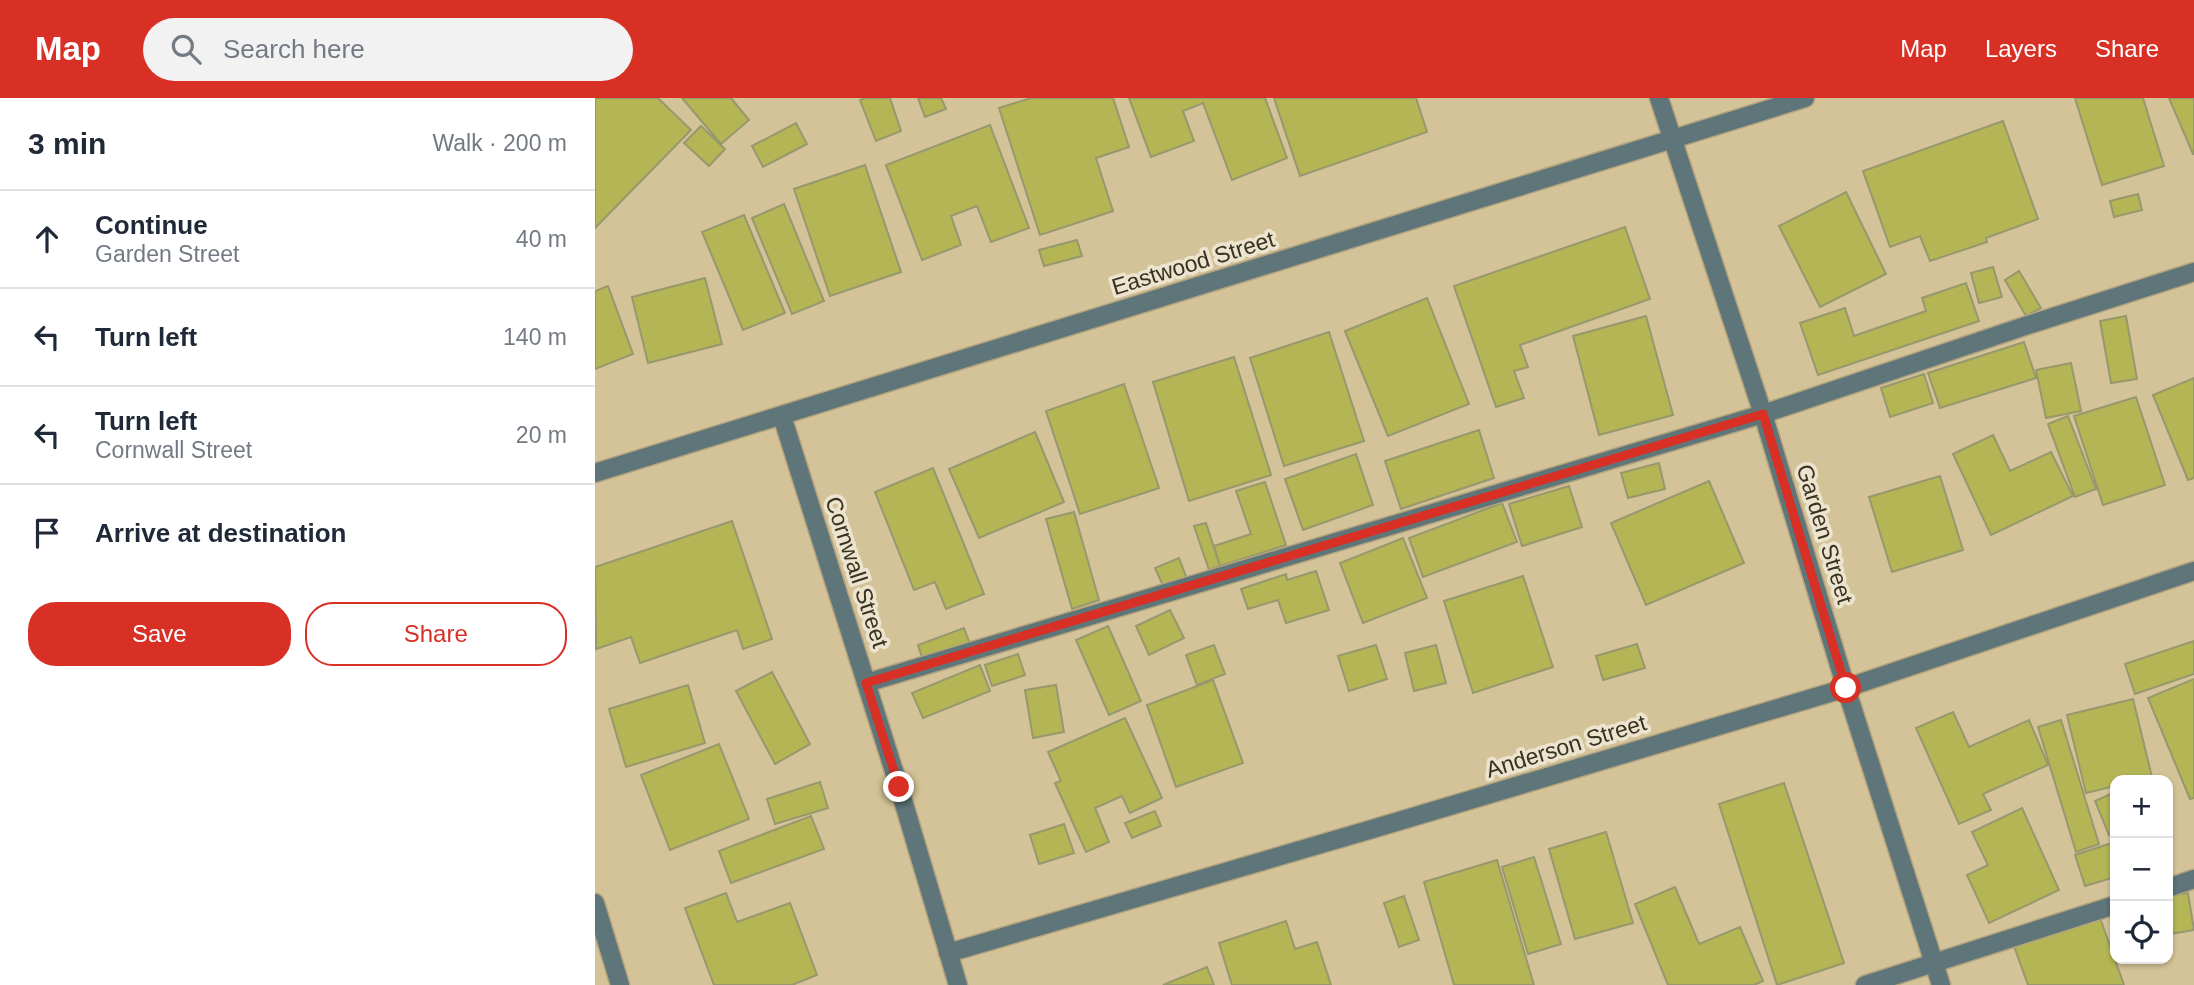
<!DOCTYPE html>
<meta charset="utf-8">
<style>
:root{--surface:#fff;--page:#f2f2f3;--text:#1f2937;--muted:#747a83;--line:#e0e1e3;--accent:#d93025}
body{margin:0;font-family:Arial,sans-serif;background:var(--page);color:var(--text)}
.controls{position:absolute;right:21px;bottom:21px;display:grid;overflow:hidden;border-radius:14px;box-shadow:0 2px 5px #0004}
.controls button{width:63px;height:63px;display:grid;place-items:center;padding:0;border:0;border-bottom:2px solid var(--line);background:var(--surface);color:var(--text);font:35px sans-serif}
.stop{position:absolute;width:21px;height:21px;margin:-16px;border:5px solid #d93025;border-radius:50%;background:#fff}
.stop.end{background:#d93025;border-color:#fff;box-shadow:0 2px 7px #0008}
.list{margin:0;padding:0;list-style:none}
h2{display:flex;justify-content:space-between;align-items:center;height:91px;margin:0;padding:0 28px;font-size:30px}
h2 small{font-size:23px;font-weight:400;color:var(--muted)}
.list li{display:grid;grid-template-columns:46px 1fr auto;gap:21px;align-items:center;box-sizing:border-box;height:98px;padding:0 28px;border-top:2px solid var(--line)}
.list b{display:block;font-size:26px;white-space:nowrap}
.list p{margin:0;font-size:23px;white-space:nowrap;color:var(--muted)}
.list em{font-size:23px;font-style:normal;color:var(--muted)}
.actions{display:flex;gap:14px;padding:21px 28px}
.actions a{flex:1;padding:16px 0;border:2px solid var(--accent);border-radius:28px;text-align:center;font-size:24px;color:var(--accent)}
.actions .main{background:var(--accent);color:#fff}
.icon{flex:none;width:38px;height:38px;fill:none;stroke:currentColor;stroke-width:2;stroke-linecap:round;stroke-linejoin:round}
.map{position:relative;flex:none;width:1599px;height:887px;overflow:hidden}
header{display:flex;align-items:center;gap:42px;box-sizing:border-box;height:98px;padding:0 35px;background:var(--accent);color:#fff}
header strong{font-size:33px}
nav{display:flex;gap:38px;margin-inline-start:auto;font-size:24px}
.search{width:490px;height:63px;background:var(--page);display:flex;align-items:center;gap:18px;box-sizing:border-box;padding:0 24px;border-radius:38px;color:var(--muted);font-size:26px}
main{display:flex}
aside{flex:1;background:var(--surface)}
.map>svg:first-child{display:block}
</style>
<header>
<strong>Map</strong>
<div class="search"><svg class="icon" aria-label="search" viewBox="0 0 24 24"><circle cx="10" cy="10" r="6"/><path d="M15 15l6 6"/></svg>Search here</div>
<nav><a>Map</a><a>Layers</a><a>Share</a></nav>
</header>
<main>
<aside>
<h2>3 min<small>Walk · 200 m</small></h2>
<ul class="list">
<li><svg class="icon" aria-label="ahead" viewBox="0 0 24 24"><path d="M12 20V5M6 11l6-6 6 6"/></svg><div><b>Continue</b><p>Garden Street</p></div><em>40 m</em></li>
<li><svg class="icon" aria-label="left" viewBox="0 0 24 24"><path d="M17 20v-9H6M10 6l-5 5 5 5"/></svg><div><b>Turn left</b></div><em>140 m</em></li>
<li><svg class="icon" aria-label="left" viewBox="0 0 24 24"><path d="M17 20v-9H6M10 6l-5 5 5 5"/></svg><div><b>Turn left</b><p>Cornwall Street</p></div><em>20 m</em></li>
<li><svg class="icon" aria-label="arrive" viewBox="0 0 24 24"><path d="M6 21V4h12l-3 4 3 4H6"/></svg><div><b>Arrive at destination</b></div></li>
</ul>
<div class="actions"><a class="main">Save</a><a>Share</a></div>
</aside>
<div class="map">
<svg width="1599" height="887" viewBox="0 0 1599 887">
<rect width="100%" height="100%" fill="#d4c398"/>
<path fill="#b4b554" stroke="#97986d" stroke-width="2" d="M0,0h63l33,32 -96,98z
M0,0h63l33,32 -96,98z
M0,0h63l33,32 -96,98z
M0,0h63l33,32 -96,98z
M87,0h49l18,22 -28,24z
M87,0h49l18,22 -28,24z
M270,0h25l11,33 -25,10 -16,-41z
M270,0h25l11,33 -25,10 -16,-41z
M323,0h23l5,11 -21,8z
M323,0h23l5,11 -21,8z
M436,0h82l16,49 -33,11 17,53 -73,24 -41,-127z
M436,0h82l16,49 -33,11 17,53 -73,24 -41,-127z
M534,0h136l22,60 -55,22 -29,-77 -20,8 11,30 -43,16z
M534,0h136l22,60 -55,22 -29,-77 -20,8 11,30 -43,16z
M679,0h142l11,34 -127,44z
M679,0h142l11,34 -127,44z
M1480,0h68l21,68 -62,19z
M1480,0h68l21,68 -62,19z
M1574,0h25v56h-1z
M1574,0h25v56h-1z
M1408,23l35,98 -52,19 1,4 -57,19 -10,-25 -30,11 -27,-76z
M1408,23l35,98 -52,19 1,4 -57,19 -10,-25 -30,11 -27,-76z
M201,25l11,21 -44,23 -11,-21z
M201,25l11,21 -44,23 -11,-21z
M395,27l39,103 -38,14 -14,-36 -26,10 10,29 -39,15 -36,-95z
M395,27l39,103 -38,14 -14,-36 -26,10 10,29 -39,15 -36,-95z
M106,28l24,23 -16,17 -25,-23z
M106,28l24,23 -16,17 -25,-23z
M270,67l36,107 -71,24 -36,-107z
M270,67l36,107 -71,24 -36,-107z
M1251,94l40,82 -66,33 -41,-81z
M1251,94l40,82 -66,33 -41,-81z
M1543,96l4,16 -28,7 -4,-16z
M1543,96l4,16 -28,7 -4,-16z
M189,106l40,97 -32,13 -40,-96z
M189,106l40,97 -32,13 -40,-96z
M149,117l41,98 -42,17 -41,-98z
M149,117l41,98 -42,17 -41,-98z
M1030,129l25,72 -130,46 8,22 -14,4 10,27 -28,9 -42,-121z
M1030,129l25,72 -130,46 8,22 -14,4 10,27 -28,9 -42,-121z
M482,142l5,16 -38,10 -5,-16z
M482,142l5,16 -38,10 -5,-16z
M1398,169l9,30 -23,6 -8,-30z
M1398,169l9,30 -23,6 -8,-30z
M1424,173l22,37 -15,8 -21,-36z
M1424,173l22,37 -15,8 -21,-36z
M110,180l17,66 -74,19 -16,-66z
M110,180l17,66 -74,19 -16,-66z
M110,180l17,66 -74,19 -16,-66z
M110,180l17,66 -74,19 -16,-66z
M1371,185l13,38 -161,54 -18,-52 45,-15 9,28 72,-25 -4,-13z
M1371,185l13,38 -161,54 -18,-52 45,-15 9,28 72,-25 -4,-13z
M13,188l25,68 -38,15v-78z
M13,188l25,68 -38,15v-78z
M13,188l25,68 -38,15v-78z
M13,188l25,68 -38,15v-78z
M832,200l42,106 -81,32 -43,-105z
M832,200l42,106 -81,32 -43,-105z
M1051,218l27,99 -74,20 -26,-99z
M1051,218l27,99 -74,20 -26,-99z
M1531,218l11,63 -26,4 -11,-62z
M1531,218l11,63 -26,4 -11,-62z
M734,234l35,109 -80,25 -34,-108z
M734,234l35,109 -80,25 -34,-108z
M1429,244l12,36 -96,30 -12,-35z
M1429,244l12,36 -96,30 -12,-35z
M639,259l37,118 -82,26 -36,-119z
M639,259l37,118 -82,26 -36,-119z
M1476,265l10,48 -35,7 -10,-48z
M1476,265l10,48 -35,7 -10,-48z
M1329,276l9,29 -43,14 -9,-29z
M1329,276l9,29 -43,14 -9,-29z
M1599,280v100l-6,2 -35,-85z
M1599,280v100l-6,2 -35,-85z
M529,286l35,104 -79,26 -34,-103z
M529,286l35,104 -79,26 -34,-103z
M1541,299l29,88 -62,20 -29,-89z
M1541,299l29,88 -62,20 -29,-89z
M1473,318l28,73 -21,8 -27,-73z
M1473,318l28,73 -21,8 -27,-73z
M884,332l15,48 -93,31 -16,-48z
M884,332l15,48 -93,31 -16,-48z
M440,334l29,70 -85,36 -30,-69z
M440,334l29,70 -85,36 -30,-69z
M1398,337l17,36 41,-19 22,44 -82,39 -38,-81z
M1398,337l17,36 41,-19 22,44 -82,39 -38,-81z
M761,356l17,51 -70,25 -18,-51z
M761,356l17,51 -70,25 -18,-51z
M1064,365l6,26 -37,9 -7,-25z
M1064,365l6,26 -37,9 -7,-25z
M338,370l51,126 -38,15 -11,-27 -21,8 -39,-98z
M338,370l51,126 -38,15 -11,-27 -21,8 -39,-98z
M1345,378l23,74 -71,22 -23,-75z
M1345,378l23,74 -71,22 -23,-75z
M1114,383l35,82 -98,42 -35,-82z
M1114,383l35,82 -98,42 -35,-82z
M670,384l21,63 -66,21 -6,-20 37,-12 -15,-43z
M670,384l21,63 -66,21 -6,-20 37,-12 -15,-43z
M974,388l13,41 -60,19 -13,-42z
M974,388l13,41 -60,19 -13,-42z
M907,405l15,39 -94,35 -14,-39z
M907,405l15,39 -94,35 -14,-39z
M479,414l25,88 -27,9 -26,-90z
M479,414l25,88 -27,9 -26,-90z
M137,423l40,118 -29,10 -6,-19 -97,33 -9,-26 -35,12 -1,-82z
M137,423l40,118 -29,10 -6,-19 -97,33 -9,-26 -35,12 -1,-82z
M137,423l40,118 -29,10 -6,-19 -97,33 -9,-26 -35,12 -1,-82z
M137,423l40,118 -29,10 -6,-19 -97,33 -9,-26 -35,12 -1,-82z
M611,425l14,43 -11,4 -15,-44z
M611,425l14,43 -11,4 -15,-44z
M808,440l24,60 -64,25 -23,-60z
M808,440l24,60 -64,25 -23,-60z
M584,460l8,21 -23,9 -9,-20z
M584,460l8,21 -23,9 -9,-20z
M721,473l13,39 -43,13 -8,-23 -30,9 -7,-20 45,-15 1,6z
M721,473l13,39 -43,13 -8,-23 -30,9 -7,-20 45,-15 1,6z
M928,478l30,91 -80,26 -29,-92z
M928,478l30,91 -80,26 -29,-92z
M575,512l14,28 -35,17 -13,-29z
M575,512l14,28 -35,17 -13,-29z
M513,528l33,75 -32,14 -33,-75z
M513,528l33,75 -32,14 -33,-75z
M369,530l6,16 -47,17 -5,-16z
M369,530l6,16 -47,17 -5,-16z
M369,530l6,16 -47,17 -5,-16z
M369,530l6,16 -47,17 -5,-16z
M1599,543v33l-59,20 -10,-30z
M1599,543v33l-59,20 -10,-30z
M1042,546l8,24 -42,12 -7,-24z
M1042,546l8,24 -42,12 -7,-24z
M619,547l11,29 -28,11 -11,-30z
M619,547l11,29 -28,11 -11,-30z
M781,547l11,34 -38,12 -11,-35z
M781,547l11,34 -38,12 -11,-35z
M841,547l10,38 -32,8 -9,-38z
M841,547l10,38 -32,8 -9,-38z
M423,556l7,21 -33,11 -7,-21z
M423,556l7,21 -33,11 -7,-21z
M385,567l10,26 -67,27 -11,-25z
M385,567l10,26 -67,27 -11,-25z
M385,567l10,26 -67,27 -11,-25z
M385,567l10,26 -67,27 -11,-25z
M177,574l38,72 -35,20 -39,-73z
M177,574l38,72 -35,20 -39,-73z
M177,574l38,72 -35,20 -39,-73z
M177,574l38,72 -35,20 -39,-73z
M1599,581v119l-4,1 -42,-101z
M1599,581v119l-4,1 -42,-101z
M618,582l30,83 -67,24 -29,-82z
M618,582l30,83 -67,24 -29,-82z
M93,587l17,58 -79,24 -17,-58z
M93,587l17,58 -79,24 -17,-58z
M93,587l17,58 -79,24 -17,-58z
M93,587l17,58 -79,24 -17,-58z
M461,587l8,47 -31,6 -8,-48z
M461,587l8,47 -31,6 -8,-48z
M1538,601l19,78 -13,3h-24v6l-29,7 -19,-78z
M1538,601l19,78 -13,3h-24v6l-29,7 -19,-78z
M1358,614l16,35 60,-27 19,45 -65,29 8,16 -32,14 -43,-96z
M1358,614l16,35 60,-27 19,45 -65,29 8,16 -32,14 -43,-96z
M530,620l37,80 -32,15 -8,-17 -27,12 14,34 -23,10 -31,-69 6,-2 -13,-29z
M530,620l37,80 -32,15 -8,-17 -27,12 14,34 -23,10 -31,-69 6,-2 -13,-29z
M1466,622l38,124 -23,8 -38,-125z
M1466,622l38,124 -23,8 -38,-125z
M124,646l30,75 -79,31 -29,-75z
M124,646l30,75 -79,31 -29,-75z
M124,646l30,75 -79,31 -29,-75z
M124,646l30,75 -79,31 -29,-75z
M225,684l8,26 -53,16 -8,-25z
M225,684l8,26 -53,16 -8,-25z
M225,684l8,26 -53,16 -8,-25z
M225,684l8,26 -53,16 -8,-25z
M1189,685l60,180 -67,22 -58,-181z
M1189,685l60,180 -67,22 -58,-181z
M1520,694v41l-6,2 -14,-34z
M1520,694v41l-6,2 -14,-34z
M1427,710l37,82 -70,33 -22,-48 21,-10 -16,-33z
M1427,710l37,82 -70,33 -22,-48 21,-10 -16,-33z
M560,713l6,15 -29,12 -7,-15z
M560,713l6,15 -29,12 -7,-15z
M216,718l13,33 -93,34 -12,-32z
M216,718l13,33 -93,34 -12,-32z
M216,718l13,33 -93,34 -12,-32z
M216,718l13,33 -93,34 -12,-32z
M469,726l10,29 -35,11 -9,-29z
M469,726l10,29 -35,11 -9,-29z
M469,726l10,29 -35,11 -9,-29z
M469,726l10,29 -35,11 -9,-29z
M1011,734l27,91 -58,16 -26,-90z
M1011,734l27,91 -58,16 -26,-90z
M1520,744v35l-30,9 -10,-31z
M1520,744v35l-30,9 -10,-31z
M939,759l27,87 -33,10 -26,-87z
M939,759l27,87 -33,10 -26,-87z
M902,762l37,125h-80l-30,-103z
M902,762l37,125h-80l-30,-103z
M1080,789l24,57 41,-17 23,54 -9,4h-86l-33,-81z
M1080,789l24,57 41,-17 23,54 -9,4h-86l-33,-81z
M131,795l11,29 53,-19 27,72 -25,10h-78l-29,-77z
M131,795l11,29 53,-19 27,72 -25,10h-78l-29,-77z
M131,795l11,29 53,-19 27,72 -25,10h-78l-29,-77z
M131,795l11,29 53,-19 27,72 -25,10h-78l-29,-77z
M1593,795l6,37 -24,4 -2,-38z
M1593,795l6,37 -24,4 -2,-38z
M809,798l15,44 -20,7 -15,-44z
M809,798l15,44 -20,7 -15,-44z
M1504,817l25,70h-96l-14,-39z
M1504,817l25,70h-96l-14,-39z
M691,823l9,28 22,-7 14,43h-99l-13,-42z
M691,823l9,28 22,-7 14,43h-99l-13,-42z
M612,869l7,18h-51z
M612,869l7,18h-51z"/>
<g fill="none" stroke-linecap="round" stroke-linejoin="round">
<defs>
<path id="minor" d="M1064,0l104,316 83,274 95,297
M187,318l117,371 59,198
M0,375l1210,-375
M271,585l897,-269 262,-88 169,-54
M1573,790l26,-9
M0,805l25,82
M353,855l421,-123 477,-142 348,-117
M1270,887l250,-80"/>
</defs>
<use href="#minor" stroke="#b2a37e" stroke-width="21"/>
<use href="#minor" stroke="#5e7579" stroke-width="18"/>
</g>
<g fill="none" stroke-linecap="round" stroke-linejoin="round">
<path stroke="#d93025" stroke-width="9" d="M304,689l-33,-104 897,-269 83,274"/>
</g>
<g text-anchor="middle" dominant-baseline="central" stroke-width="7" stroke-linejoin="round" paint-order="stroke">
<g font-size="23" fill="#383220" stroke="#ede4cf">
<text transform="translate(598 165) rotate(-17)">Eastwood Street</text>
<text transform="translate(1230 436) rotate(73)">Garden Street</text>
<text transform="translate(262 474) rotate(72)">Cornwall Street</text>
<text transform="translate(971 648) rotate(-17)">Anderson Street</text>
</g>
</g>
</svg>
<div class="controls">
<button>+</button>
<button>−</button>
<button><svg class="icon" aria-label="locate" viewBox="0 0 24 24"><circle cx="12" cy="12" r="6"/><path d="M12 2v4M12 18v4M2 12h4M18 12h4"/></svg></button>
</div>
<div class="stop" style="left:1251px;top:590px"></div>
<div class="stop end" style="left:304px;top:689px"></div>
</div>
</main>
